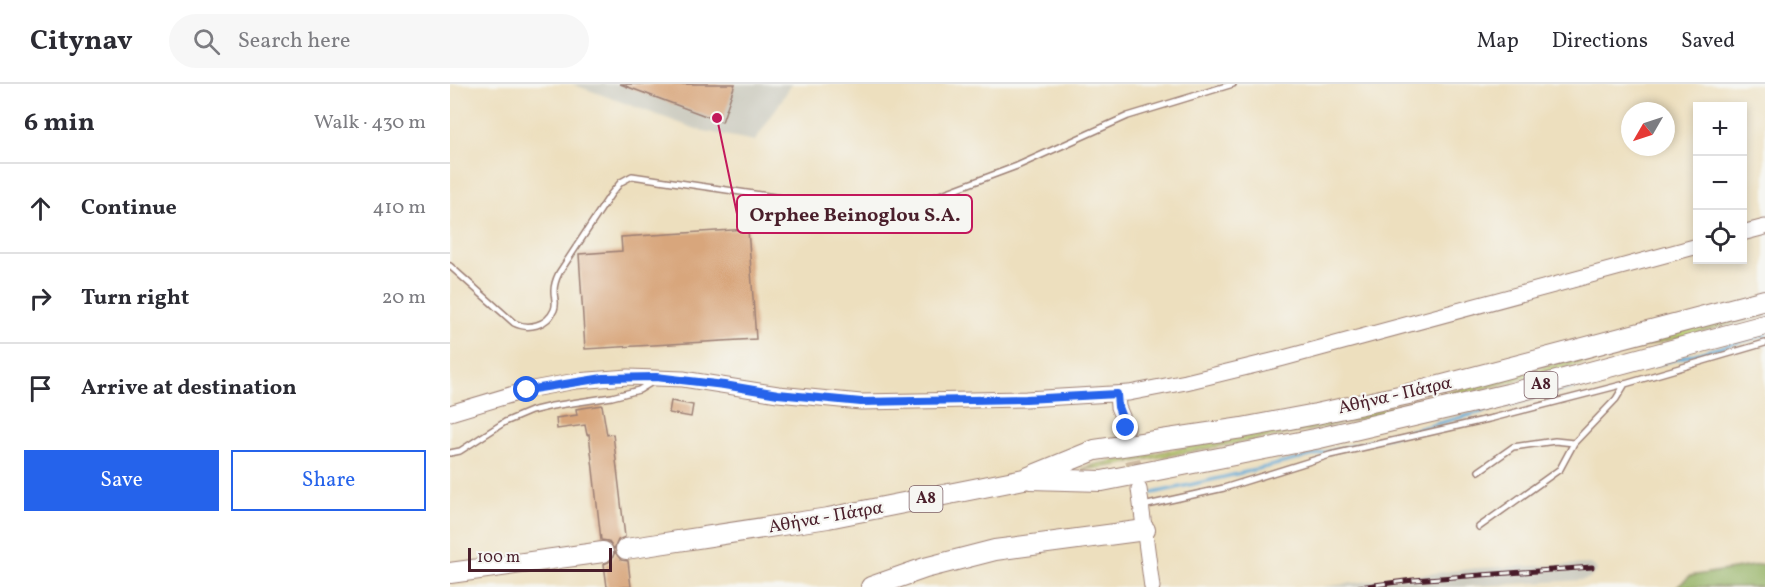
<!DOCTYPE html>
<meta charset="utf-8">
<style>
:root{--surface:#fff;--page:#f7f7f7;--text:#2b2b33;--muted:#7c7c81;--line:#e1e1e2;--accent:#2563eb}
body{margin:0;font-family:Vollkorn,serif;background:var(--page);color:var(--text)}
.controls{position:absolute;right:18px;top:18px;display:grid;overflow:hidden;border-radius:0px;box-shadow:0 3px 9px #0003}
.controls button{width:54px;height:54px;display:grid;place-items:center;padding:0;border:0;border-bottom:2px solid var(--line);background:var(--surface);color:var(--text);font:30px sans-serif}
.compass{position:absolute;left:1171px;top:18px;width:54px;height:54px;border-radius:50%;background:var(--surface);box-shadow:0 3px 9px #0003;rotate:231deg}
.scale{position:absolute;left:18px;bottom:15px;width:144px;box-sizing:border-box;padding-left:6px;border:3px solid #4a1f2b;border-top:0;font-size:16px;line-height:21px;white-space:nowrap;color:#4a1f2b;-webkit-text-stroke:4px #f6f6f2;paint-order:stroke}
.stop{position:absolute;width:18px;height:18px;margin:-14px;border:4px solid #2563eb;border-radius:50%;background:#fff}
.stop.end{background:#2563eb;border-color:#fff;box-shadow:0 2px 6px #0008}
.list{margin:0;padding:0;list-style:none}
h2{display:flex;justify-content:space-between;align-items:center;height:78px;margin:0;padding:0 24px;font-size:26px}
h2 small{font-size:20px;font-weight:400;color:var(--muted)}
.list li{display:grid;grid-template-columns:39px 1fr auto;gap:18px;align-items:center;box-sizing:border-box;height:90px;padding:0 24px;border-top:2px solid var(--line)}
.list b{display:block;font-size:22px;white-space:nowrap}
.list em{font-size:20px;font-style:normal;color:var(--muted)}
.actions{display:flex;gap:12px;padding:18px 24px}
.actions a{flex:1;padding:14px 0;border:2px solid var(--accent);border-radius:0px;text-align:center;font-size:21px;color:var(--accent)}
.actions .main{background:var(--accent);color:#fff}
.icon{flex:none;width:33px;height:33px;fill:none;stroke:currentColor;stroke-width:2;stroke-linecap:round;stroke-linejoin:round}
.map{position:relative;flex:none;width:1315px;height:503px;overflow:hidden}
header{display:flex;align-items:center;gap:36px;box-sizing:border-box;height:84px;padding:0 30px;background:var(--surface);border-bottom:2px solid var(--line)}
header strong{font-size:28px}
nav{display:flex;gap:33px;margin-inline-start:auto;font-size:21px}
.search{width:420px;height:54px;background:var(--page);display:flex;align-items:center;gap:15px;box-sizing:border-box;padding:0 21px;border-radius:33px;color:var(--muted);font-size:22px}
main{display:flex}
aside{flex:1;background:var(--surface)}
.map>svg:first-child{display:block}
</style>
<header>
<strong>Citynav</strong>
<div class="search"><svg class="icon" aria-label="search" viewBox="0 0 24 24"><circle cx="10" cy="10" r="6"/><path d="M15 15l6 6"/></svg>Search here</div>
<nav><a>Map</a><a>Directions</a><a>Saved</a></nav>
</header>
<main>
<aside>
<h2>6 min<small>Walk · 430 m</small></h2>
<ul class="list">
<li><svg class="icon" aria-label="ahead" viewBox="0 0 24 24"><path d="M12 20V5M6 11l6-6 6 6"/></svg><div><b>Continue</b></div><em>410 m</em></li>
<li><svg class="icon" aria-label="right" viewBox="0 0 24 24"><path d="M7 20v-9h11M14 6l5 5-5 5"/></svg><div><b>Turn right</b></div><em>20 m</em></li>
<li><svg class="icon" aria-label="arrive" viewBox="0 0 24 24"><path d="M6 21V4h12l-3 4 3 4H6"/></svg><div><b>Arrive at destination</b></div></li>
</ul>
<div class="actions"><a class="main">Save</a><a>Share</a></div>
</aside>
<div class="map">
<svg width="1315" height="503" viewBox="0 0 1315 503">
<rect width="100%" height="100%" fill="#f6f6f2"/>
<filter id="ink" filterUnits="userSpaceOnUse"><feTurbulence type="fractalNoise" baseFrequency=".0167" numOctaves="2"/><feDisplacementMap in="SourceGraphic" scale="12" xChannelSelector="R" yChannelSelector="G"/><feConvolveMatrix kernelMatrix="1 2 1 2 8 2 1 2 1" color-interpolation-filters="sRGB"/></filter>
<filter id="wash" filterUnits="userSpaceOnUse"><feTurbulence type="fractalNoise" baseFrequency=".008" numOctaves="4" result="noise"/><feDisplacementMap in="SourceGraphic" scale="24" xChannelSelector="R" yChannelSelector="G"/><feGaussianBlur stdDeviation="1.35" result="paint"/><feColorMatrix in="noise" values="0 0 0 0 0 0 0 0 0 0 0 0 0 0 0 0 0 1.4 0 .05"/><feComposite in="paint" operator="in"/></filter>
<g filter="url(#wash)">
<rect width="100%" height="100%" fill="#eddfbe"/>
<path fill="#c6c5b8" d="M122,0h220l-37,57 -56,-11z
M1140,480l5,3 2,4 -7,7 -7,2 -123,7h-139l155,-19z"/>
<path fill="#bdd174" stroke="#847850" stroke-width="1.5" d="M1315,225v6l-348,91 -97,22 -221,40 -17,1 16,-5 221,-41 97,-22z"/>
<path fill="#96b366" stroke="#706948" stroke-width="1.5" d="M1315,480v23h-88l13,-11z"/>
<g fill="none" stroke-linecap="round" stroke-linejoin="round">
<path stroke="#62acda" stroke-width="3" d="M703,409c206,-45 408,-103 612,-158"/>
</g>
<g id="blocks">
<path fill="#d8a67c" d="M170,0h115l-13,38z
M298,145l8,110 -171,10 -6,-95 43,-3 -1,-14z
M221,317l22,4 -2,12 -22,-4z
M152,321l5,30 6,-1 12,103 -7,3 -4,9 -6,-8 -7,-1 -12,-106 -2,1 -2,-10 -28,4 -1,-11 21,-3 -1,-6z
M165,468l6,8 7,1 3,26h-24l-3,-23 7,-3z"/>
</g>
</g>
<g filter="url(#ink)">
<use href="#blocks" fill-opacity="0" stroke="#9c7f74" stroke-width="1.5"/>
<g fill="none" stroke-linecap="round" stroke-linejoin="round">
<path stroke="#ccb9a1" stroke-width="15" stroke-dasharray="15 8" stroke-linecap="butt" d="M678,353l10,47"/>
<defs>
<path id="lane" d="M0,182l64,57c14,7 33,3 40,-13 3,-7 0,-12 0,-19 0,-6 2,-12 5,-18l52,-79 10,-12 11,-6 231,34 23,1 24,-5 107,-40 111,-50 105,-32
M0,369l10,-2 45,-29 26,-11 21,-5 60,-9 27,-7 13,-8
M1029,387l34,-24 42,-6 19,2
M693,422l81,-18 106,-33 163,-37 132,-34 140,-41
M1029,443l81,-58 14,-26 42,-44 9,-15"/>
<path id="secondary" d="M1292,149l23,-6
M667,310l1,13 9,21
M0,329l77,-23 49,-9 52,-4 55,2 95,15 83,8 165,-3 103,-6 57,-11 94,-23 418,-113
M689,405l13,98"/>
<path id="highway" d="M580,395l72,2 213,-42 193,-45 257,-69
M176,465l202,-31 196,-39 71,-29 147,-22 74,-14 97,-21 352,-93
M0,489l153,-21
M421,503l54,-19 70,-18 150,-20"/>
</defs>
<use href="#lane" stroke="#9c7f74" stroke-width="8"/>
<use href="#secondary" stroke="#9c7f74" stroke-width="17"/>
<use href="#highway" stroke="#9c7f74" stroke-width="22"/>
<use href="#lane" stroke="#fff" stroke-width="5"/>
<use href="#secondary" stroke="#fff" stroke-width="15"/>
<use href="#highway" stroke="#fff" stroke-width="20"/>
<defs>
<path id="rail" d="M909,503l54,-7 179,-13"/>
</defs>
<use href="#rail" stroke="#4a1f2b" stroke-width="5"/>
<use href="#rail" stroke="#f6f6f2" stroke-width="3" stroke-dasharray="9" stroke-linecap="butt"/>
</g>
</g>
<g fill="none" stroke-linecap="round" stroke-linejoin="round" filter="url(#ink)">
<path stroke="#2563eb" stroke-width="8" d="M77,306l76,-12 53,-1 68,8 54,9 83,8 165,-3 91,-5 1,13 8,21"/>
</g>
<g text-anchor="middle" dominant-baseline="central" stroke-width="4.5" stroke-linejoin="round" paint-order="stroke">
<g fill="#f6f6f2" stroke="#7e6067" stroke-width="1.5">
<rect x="1074.5" y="288" width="33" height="26" rx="4.5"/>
<rect x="459.5" y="402" width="33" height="26" rx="4.5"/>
</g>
<g font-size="16" font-weight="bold" fill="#4a1f2b">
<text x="1091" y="301">Α8</text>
<text x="476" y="415">Α8</text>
</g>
<g font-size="18" fill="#4a1f2b" stroke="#f6f6f2">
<text transform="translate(945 312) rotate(-13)">Αθήνα - Πάτρα</text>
<text transform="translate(376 434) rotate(-10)">Αθήνα - Πάτρα</text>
</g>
</g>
<path fill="none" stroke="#c2185b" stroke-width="2" d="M267 34L287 130"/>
<circle fill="#c2185b" stroke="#f6f6f2" stroke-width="2" cx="267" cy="34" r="6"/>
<rect fill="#f6f6f2" stroke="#c2185b" stroke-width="2" x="287" y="111" width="235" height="38" rx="6"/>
<g font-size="20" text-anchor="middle" font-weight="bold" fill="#4a1f2b">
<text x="405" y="137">Orphee Beinoglou S.A.</text>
</g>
</svg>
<div class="controls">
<button>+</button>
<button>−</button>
<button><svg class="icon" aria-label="locate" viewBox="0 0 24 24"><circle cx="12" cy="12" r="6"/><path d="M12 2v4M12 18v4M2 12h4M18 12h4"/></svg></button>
</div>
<svg class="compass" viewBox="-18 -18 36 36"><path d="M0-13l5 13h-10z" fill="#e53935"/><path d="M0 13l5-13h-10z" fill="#7c7c81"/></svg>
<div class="scale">100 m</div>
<div class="stop" style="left:77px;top:306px"></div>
<div class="stop end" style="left:676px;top:344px"></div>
</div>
</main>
